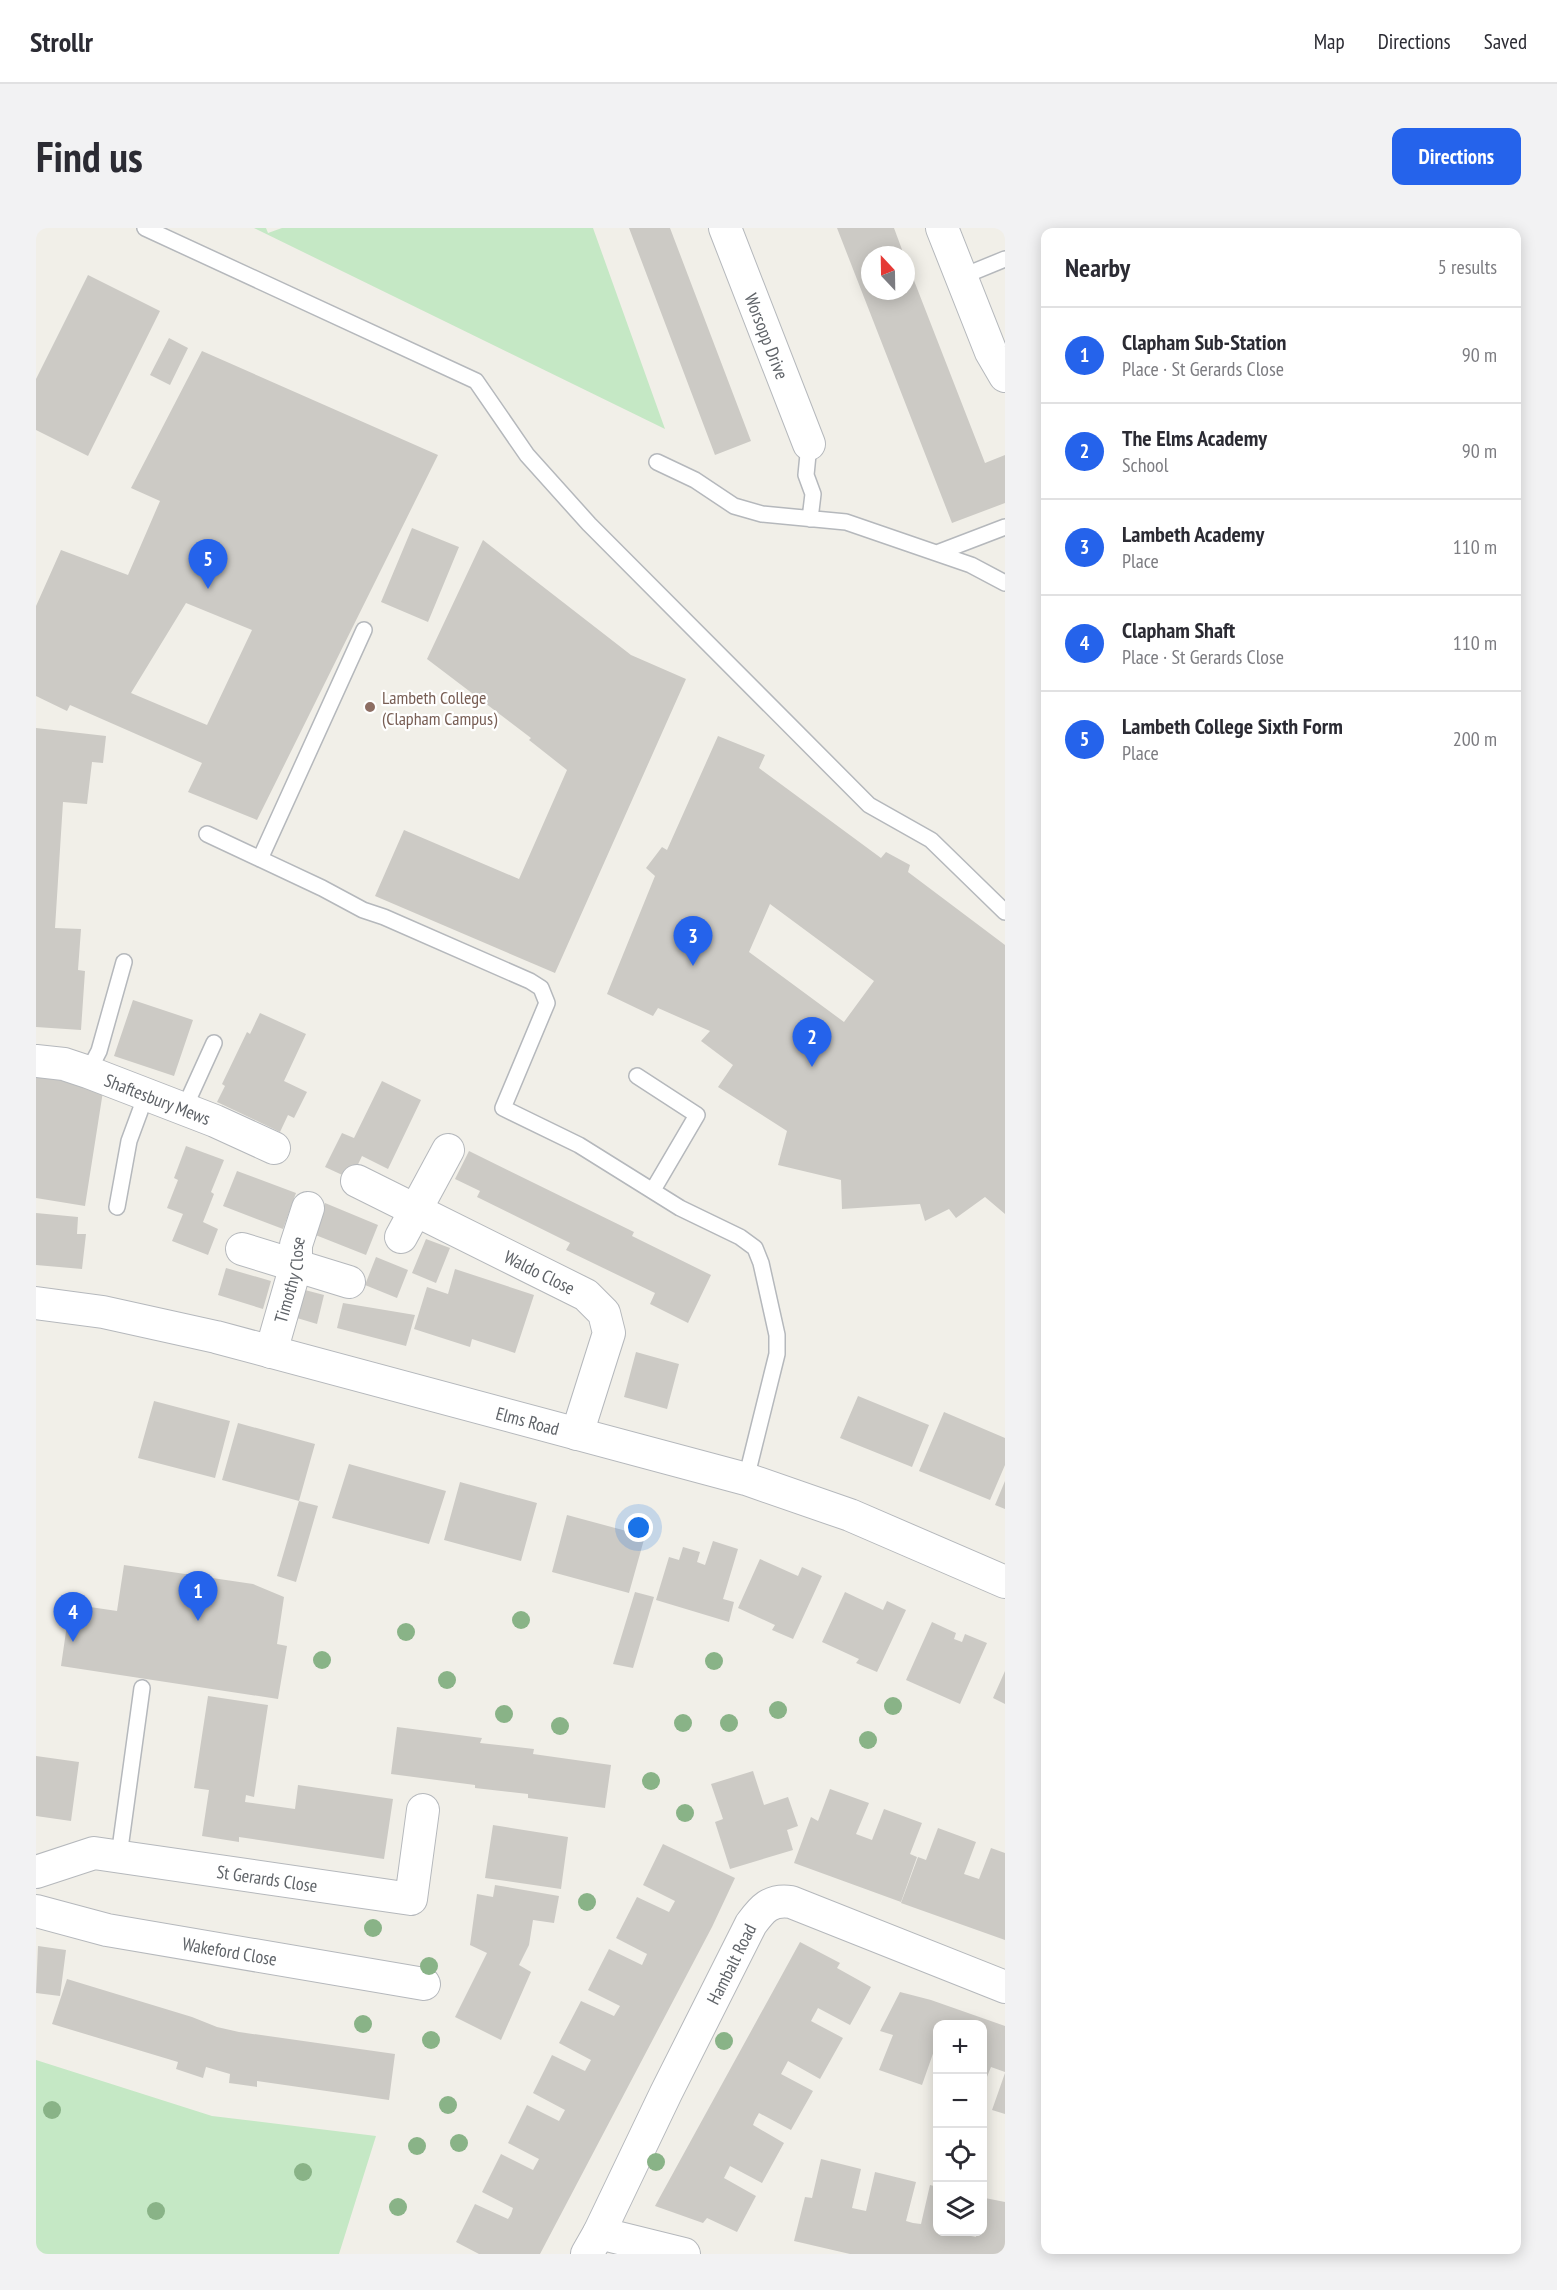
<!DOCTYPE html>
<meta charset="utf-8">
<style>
:root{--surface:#fff;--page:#f2f2f3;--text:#2b2b33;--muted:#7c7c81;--line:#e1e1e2;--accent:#2563eb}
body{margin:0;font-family:"PT Sans Narrow",sans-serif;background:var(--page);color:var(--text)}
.controls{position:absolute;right:18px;bottom:18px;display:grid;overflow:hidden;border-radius:12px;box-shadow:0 3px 15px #0003}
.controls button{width:54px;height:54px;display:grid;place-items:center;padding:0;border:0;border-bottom:2px solid var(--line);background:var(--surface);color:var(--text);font:30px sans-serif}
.compass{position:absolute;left:825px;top:18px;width:54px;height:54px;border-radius:50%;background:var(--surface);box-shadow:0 3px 15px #0003;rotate:338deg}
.you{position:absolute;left:603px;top:1300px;width:21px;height:21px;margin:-15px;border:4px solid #fff;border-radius:50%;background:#1a73e8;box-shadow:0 0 0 9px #1a73e833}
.badge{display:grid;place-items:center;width:39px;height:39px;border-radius:50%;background:var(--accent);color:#fff;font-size:20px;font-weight:700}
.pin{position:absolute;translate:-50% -50px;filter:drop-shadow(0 2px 3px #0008)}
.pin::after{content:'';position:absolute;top:32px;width:21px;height:18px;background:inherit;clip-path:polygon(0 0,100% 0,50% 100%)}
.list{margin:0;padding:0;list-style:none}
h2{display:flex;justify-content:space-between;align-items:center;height:78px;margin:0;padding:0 24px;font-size:26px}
h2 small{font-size:20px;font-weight:400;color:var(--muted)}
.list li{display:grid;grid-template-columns:39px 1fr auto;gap:18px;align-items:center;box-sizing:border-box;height:96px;padding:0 24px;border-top:2px solid var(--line)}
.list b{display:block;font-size:22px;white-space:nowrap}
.list p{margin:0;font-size:20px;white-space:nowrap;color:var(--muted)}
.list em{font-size:20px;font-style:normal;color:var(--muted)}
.icon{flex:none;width:33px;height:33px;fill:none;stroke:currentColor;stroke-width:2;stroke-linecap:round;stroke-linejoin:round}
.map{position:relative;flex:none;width:969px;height:2026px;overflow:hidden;border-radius:12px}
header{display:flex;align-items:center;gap:36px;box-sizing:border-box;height:84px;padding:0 30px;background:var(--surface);border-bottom:2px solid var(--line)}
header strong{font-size:28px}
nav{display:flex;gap:33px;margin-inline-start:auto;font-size:21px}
.intro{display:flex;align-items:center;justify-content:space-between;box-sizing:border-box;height:144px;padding:0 36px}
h1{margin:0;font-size:42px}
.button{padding:15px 27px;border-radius:12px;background:var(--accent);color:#fff;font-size:21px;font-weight:700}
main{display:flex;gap:36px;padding:0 36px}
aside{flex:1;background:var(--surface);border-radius:12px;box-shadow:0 3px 15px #0003}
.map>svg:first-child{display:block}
</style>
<header>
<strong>Strollr</strong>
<nav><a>Map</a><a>Directions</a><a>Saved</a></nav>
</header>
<div class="intro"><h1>Find us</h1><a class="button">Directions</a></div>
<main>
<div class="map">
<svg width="969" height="2026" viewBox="0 0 969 2026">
<rect width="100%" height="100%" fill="#f1efe8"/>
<path fill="#c5e8c5" d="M218,0h12l2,5 14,-5h311l72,201z
M0,1832l176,56 164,20 -37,118h-303z"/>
<path fill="#cccac5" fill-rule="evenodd" d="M593,0h41l81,213 -36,14z
M801,0h57l10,27h-34v36h36v-31l79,203 20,-8v48l-53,20z
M52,47l72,36 -72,145 -52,-26v-51z
M133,110l19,10 -18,37 -20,-10z
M166,123l236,104 -181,365 -69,-28 14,-29 -132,-58 -3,6 -31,-15v-90l25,-56 67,25 32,-74 -29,-13zM150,375l66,27 -45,95 -76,-32z
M376,300l47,19 -31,75 -47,-20z
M447,312l148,115 55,24 -131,294 -180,-77 29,-66 115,49 48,-109 -38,-30 2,-2 -104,-79z
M0,500l70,8 -3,27 -11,-1 -5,42 -24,-2 -8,126 26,1 -3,41 7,1 -4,59 -45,-3z
M682,508l47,19 -6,13 122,90 5,-6 24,13 -2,7 97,73v269l-20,-17 -29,21 -7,-9 -24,12 -5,-17 -78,5 -1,-29 -63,-15 9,-34 -69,-44 15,-22 -32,-24 9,-10 -52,-23 -5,8 -46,-22 48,-118 -9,-8 16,-21 5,3zM734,676l104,77 -30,41 -95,-70z
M97,772l60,20 -19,56 -60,-20z
M224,785l46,21 -22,47 23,11 -13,26 -6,-3 -8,17 -63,-30 8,-16 -3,-2 25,-52 3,2z
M0,846l68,11 -19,121 -49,-8z
M346,853l39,19 -33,69 -26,-13 -11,23 -26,-12 17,-34 12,5z
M150,918l38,14 -13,32 3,2 -11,28 15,7 -10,26 -36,-14 11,-27 -16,-6 11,-28 -4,-2z
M433,923l165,81 -2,4 79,39 -23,48 -38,-19 5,-11 -89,-43 4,-7 -93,-46 3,-6 -25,-12z
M201,943l59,22 -13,36 -60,-23z
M289,975l53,22 -12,30 -53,-21z
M0,985l42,4 -1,17h9l-4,35 -46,-4z
M390,1011l24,9 -14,35 -24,-10z
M340,1029l32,13 -11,28 -32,-13z
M190,1040l45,13 -8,28 -45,-14z
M419,1041l79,26 -19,58 -43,-14 -2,8 -56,-18 13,-42 21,7z
M269,1062l19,5 -7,29 -20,-6z
M307,1075l72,12 -9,31 -69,-18z
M600,1124l43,12 -12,45 -43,-12z
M822,1168l71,29 -17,42 -72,-29z
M118,1173l76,20 -15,57 -77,-20z
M908,1184l61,26v27l-15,35 -71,-29z
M202,1195l77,21 -16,57 -77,-21z
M313,1236l97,27 -17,53 -97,-26z
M969,1253v28l-10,-4z
M424,1254l77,21 -16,58 -77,-21z
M263,1273l19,5 -22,76 -19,-6z
M531,1287l78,21 -16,57 -77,-21z
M677,1313l25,8 -15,50 11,3 -5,20 -73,-22 13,-43 10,3 4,-13 17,5 -3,10 8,3z
M724,1331l38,17 4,-9 20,9 -29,63 -21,-9 3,-5 -37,-17z
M88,1337l129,19 31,13 -7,47 10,2 -9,53 -217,-33 9,-62 47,7z
M599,1364l19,5 -21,71 -20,-4z
M809,1364l38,18 4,-9 19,9 -29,62 -21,-9 3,-4 -37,-17z
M896,1394l24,11 -2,6 8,3 3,-8 22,9 -27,61 -54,-24z
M969,1443v33l-12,-6z
M172,1468l60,9 -14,92 -8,-2 -1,7 50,7 3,-24 95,14 -9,60 -145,-22v5l-37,-6 7,-46 -15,-2z
M361,1499l85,11 -2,5 54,6 -1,5 78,11 -6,43 -77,-10v-4l-53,-6v-3l-84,-11z
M0,1528l43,6 -8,59 -35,-5z
M717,1543l11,34 24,-8 10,29 -11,4 6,20 -63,19 -15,-47 8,-3 -12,-35z
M794,1561l39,14 -13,31 16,6 12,-31 38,14 -12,31 7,3 -16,45 -107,-39 17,-46 7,4z
M457,1597l75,12 -7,52 -76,-11z
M902,1600l38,14 -12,32 15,5 12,-31 14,5v87l-104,-37 17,-46 8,3z
M627,1616l72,34 -23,49 -172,327h-61l-23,-12 19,-38 33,15 3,-5 2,-6 -31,-16 19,-38 32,16 6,-11 -31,-16 19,-38 32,16 6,-11 -32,-17 19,-38 33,16 6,-11 -32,-17 22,-42 33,15 6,-10 -32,-16 21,-41 33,16 5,-11 -31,-16 21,-41 32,15 6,-11 -32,-16z
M459,1657l64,11 -5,27 -21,-3 -4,25 -10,20 12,7 -30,68 -46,-23 32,-64 -17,-8 7,-51 16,3z
M764,1714l40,21 -3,5 34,19 -21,38 -32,-17 -7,13 32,17 -23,41 -32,-18 -7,13 32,17 -22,39 -32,-17 -4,7 -2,5 31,18 -22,40 -32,-17 -6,12 32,18 -19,36 -30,-14 -4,5 -48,-17z
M2,1718l28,4 -6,46 -24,-3z
M31,1751l125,38 25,10 22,5 156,22 -6,46 -132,-19v6l-28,-4 1,-9 -24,-7 -3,11 -27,-9 2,-7 -126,-38z
M864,1764l31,8 74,26v46l-14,-5 -9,22v-65h-44v25l-3,-1 -13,37 -43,-15 14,-35 -13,-4z
M969,1845v41l-13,-4z
M785,1931l40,10 -9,39 14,3 9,-39 41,10 -10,39 7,2 8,1 9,-39 8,2v45h23v2l15,3 1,-5h5v-23l3,-11 20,4v52h-155l-56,-13 11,-44 7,1z"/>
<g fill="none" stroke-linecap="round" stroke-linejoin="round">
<defs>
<path id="lane" d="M109,0l331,153 51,74 62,69 280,281 62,35 74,72
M925,49l44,-18
M773,216l-3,31 7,19 -3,25
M621,234l38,18 39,26 28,8 84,8 125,43 34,18
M901,325l68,-26
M171,606l115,54 41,22 21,7 146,64 11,7 6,15 -44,105 76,37 101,63 60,29 15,11 6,15 16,72v19l-31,125
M224,631l104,-229
M52,844l11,-21 25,-89
M601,848l60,39 -44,75
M148,881l30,-66
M81,979l12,-66 17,-46
M83,1628l23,-168"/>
<g id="street">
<path id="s1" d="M689,0l84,216"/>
<path d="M906,0l49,124 14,24"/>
<path id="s2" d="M0,833l28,3 24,8 127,49 59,27"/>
<path id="s3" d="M321,953l229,114 18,18 5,20 -32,101"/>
<path d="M365,1009l47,-87"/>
<path d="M206,1021l107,33"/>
<path id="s4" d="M0,1075l67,9 113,25 530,142 104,36 155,67"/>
<path id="s5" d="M235,1124l25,-87v-20l12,-37"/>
<path id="s6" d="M0,1644l58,-19 317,46 12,-89"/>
<path id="s7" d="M0,1683l71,19 317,54"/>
<path d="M563,2005l85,21"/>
<path id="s8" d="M551,2026l12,-21 67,-140 85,-169c11,-15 19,-25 40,-22l214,85"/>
</g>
</defs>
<use href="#lane" stroke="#b5b8bc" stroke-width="18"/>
<use href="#street" stroke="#b5b8bc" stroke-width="34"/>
<use href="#lane" stroke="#fff" stroke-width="15"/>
<use href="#street" stroke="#fff" stroke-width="32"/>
</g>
<g fill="#89b387">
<circle cx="485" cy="1392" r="9"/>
<circle cx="370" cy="1404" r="9"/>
<circle cx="286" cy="1432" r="9"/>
<circle cx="678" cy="1433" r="9"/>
<circle cx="411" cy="1452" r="9"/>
<circle cx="857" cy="1478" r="9"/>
<circle cx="742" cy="1482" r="9"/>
<circle cx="468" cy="1486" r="9"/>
<circle cx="647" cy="1495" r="9"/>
<circle cx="693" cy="1495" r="9"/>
<circle cx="524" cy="1498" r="9"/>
<circle cx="832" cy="1512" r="9"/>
<circle cx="615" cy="1553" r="9"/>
<circle cx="649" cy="1585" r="9"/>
<circle cx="551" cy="1674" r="9"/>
<circle cx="337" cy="1700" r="9"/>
<circle cx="393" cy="1738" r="9"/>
<circle cx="327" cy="1796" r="9"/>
<circle cx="395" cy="1812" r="9"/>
<circle cx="688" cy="1813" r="9"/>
<circle cx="412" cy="1877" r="9"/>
<circle cx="16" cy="1882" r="9"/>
<circle cx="423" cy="1915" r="9"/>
<circle cx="381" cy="1918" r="9"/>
<circle cx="620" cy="1934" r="9"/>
<circle cx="267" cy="1944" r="9"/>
<circle cx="362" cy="1979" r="9"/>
<circle cx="120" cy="1983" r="9"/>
</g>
<circle fill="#8d6e63" stroke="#fff" stroke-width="2" cx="334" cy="479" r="6"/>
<g text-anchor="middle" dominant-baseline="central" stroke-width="4.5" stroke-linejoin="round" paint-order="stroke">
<g font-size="18" fill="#5f6368" stroke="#fff">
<text stroke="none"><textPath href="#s1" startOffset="116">Worsopp Drive</textPath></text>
<text stroke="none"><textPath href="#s2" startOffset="128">Shaftesbury Mews</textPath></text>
<text stroke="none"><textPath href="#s3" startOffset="204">Waldo Close</textPath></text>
<text stroke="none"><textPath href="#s5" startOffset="75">Timothy Close</textPath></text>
<text stroke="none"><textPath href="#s4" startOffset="506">Elms Road</textPath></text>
<text stroke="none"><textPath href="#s6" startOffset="236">St Gerards Close</textPath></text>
<text stroke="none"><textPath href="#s7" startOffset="198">Wakeford Close</textPath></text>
<text stroke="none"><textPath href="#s8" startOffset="324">Hambalt Road</textPath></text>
</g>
<g font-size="18" fill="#785e54" stroke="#fff" text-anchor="start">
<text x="346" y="469">Lambeth College<tspan x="346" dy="21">(Clapham Campus)</tspan></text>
</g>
</g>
</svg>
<div class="controls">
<button>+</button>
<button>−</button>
<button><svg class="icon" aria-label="locate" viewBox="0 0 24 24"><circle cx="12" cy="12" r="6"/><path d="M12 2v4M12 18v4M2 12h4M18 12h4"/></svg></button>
<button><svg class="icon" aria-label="layers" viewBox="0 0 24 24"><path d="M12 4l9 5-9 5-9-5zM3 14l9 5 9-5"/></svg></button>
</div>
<svg class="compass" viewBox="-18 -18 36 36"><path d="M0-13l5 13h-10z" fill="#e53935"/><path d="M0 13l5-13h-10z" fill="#7c7c81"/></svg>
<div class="you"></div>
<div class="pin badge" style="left:162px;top:1393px">1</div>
<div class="pin badge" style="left:776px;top:839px">2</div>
<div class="pin badge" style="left:657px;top:738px">3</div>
<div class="pin badge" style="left:37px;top:1414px">4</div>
<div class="pin badge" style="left:172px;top:361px">5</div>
</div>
<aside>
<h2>Nearby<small>5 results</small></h2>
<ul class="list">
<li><span class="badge">1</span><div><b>Clapham Sub-Station</b><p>Place · St Gerards Close</p></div><em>90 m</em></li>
<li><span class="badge">2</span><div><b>The Elms Academy</b><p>School</p></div><em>90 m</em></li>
<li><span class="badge">3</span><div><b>Lambeth Academy</b><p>Place</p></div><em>110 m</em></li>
<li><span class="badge">4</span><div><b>Clapham Shaft</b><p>Place · St Gerards Close</p></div><em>110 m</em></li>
<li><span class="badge">5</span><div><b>Lambeth College Sixth Form</b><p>Place</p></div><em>200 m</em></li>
</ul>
</aside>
</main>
